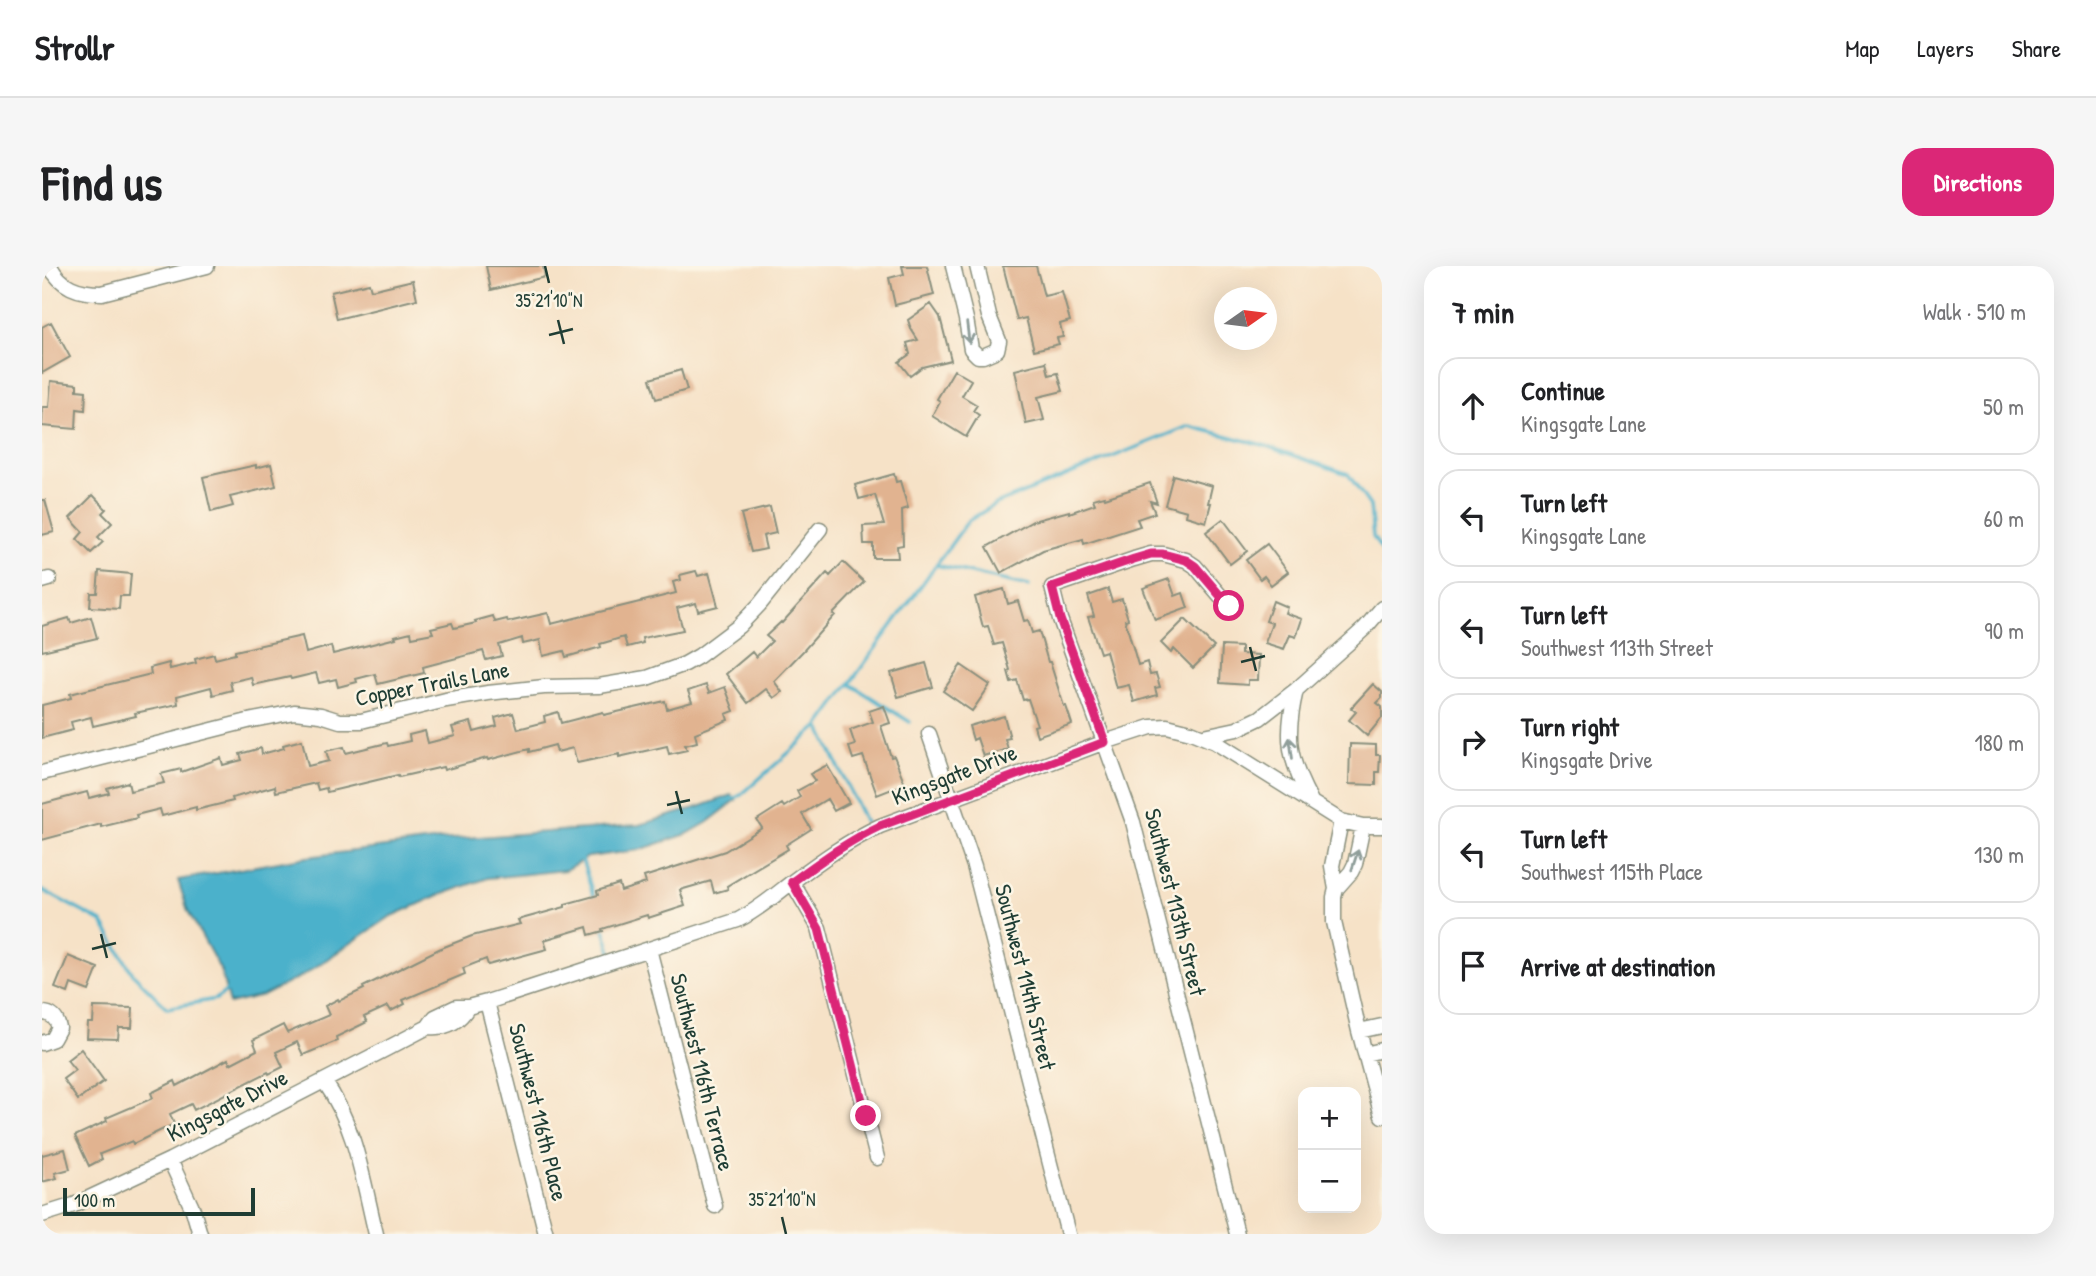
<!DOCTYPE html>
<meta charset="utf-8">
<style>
:root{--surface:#fff;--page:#f6f6f6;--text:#202124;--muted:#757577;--line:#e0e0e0;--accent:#db2777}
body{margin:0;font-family:"Patrick Hand",sans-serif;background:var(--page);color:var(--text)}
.controls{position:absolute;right:21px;bottom:21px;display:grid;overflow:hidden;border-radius:14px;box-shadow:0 7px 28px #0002}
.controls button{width:63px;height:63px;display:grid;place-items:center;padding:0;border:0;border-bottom:2px solid var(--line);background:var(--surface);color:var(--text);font:35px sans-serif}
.compass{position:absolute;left:1172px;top:21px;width:63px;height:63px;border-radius:50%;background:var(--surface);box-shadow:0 7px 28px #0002;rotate:76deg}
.scale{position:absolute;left:21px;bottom:18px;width:192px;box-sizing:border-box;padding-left:7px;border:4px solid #1f3d34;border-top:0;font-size:19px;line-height:24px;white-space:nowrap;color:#1f3d34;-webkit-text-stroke:5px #fcf5e5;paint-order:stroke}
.stop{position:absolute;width:21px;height:21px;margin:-16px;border:5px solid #db2777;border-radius:50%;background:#fff}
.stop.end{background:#db2777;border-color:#fff;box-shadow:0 2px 7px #0008}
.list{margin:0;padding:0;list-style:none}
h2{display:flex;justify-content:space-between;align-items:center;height:91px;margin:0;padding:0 28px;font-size:30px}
h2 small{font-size:23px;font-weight:400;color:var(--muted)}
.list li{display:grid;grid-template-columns:46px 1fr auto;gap:21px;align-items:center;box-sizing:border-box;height:98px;margin:0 14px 14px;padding:0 14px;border:2px solid var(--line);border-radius:21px}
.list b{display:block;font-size:26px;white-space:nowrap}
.list p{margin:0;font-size:23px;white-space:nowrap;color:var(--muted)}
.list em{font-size:23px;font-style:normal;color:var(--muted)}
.icon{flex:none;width:38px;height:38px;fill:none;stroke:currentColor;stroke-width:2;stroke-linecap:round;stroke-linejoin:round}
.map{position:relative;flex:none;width:1340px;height:968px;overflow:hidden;border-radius:21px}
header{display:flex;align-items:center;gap:42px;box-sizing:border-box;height:98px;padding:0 35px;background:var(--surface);border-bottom:2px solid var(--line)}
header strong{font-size:33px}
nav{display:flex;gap:38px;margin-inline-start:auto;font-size:24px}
.intro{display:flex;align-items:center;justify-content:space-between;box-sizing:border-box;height:168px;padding:0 42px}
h1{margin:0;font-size:49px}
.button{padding:18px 32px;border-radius:21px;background:var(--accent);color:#fff;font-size:24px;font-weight:700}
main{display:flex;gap:42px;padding:0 42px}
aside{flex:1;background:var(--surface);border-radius:21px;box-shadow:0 7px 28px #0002}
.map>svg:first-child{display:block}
</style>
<header>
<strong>Strollr</strong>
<nav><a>Map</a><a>Layers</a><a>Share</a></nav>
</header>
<div class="intro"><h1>Find us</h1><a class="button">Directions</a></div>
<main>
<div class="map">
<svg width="1340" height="968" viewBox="0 0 1340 968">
<rect width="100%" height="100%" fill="#fcf5e5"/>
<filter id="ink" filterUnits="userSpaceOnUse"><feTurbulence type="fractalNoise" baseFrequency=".0143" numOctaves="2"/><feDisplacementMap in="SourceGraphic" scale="14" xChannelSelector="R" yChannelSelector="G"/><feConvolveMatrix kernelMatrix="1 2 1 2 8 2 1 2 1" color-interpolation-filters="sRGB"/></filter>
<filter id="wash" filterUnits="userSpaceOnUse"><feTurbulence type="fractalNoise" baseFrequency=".00686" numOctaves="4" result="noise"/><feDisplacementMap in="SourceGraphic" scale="28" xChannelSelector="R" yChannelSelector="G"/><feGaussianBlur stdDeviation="1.57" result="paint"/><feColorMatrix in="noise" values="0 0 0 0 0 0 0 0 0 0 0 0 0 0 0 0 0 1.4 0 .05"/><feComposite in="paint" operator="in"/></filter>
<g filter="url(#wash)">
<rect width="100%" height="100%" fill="#f6e2c7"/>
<path fill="#4cb1cb" stroke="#367780" stroke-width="2" d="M690,529l4,5 -28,22 -21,12 -48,16 -51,7 -23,13 -77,8 -51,18 -47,21 -88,59 -39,20 -34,8 -8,-33 -33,-60 -10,-31 129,-23 133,-17 199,-15 60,-18z"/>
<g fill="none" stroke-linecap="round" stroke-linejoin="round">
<path stroke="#4cb1cb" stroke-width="3.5" d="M894,299l93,21
M808,418l60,38
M777,460l46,96
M689,534l10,-5 78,-69 149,-205 28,-17 193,-78 74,19 85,29 22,32 3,31 9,14
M539,590l13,42
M0,624l60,32 31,52 34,34 49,-9 13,-10
M561,660l10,32"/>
</g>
<g id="blocks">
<path fill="#e1b390" d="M444,0h57l2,11 -54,13z
M860,0h25l7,29 -39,10 -6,-27 15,-4z
M961,0h33l8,30 18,-4 8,29 -10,3 3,13 -6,1 2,6 -25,6 -8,-32 -9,2z
M371,14l4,19 -80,20 -6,-27 38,-9 2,7z
M889,38l9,13 11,43 -29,7 -12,9 -11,-14 11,-8 -3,-11 11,-3 -7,-11 -3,-9z
M9,56l19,35 -28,16v-46z
M1004,96l3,13 9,-2 5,18 -25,6 6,23 -18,4 -11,-54z
M639,104l6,20 -31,9 -6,-20z
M912,104l17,10 -9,16 15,9 -4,6 6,4 -13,22 -34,-21 8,-15 -3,-2z
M9,115l26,3v6l9,1 -1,19 -8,-1 -1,20 -34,-3 1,-19h6z
M229,198l5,22 -46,11 3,9 -22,6 -8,-35 53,-12v3z
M852,208l2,8 4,-1 8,27 -6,2 1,35 -6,1 1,12h-25v-14h-9l-1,-18 21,-1 -9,-30 -16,4 -4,-14z
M1131,209l39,11 -4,17h3l-5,19 -20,-6 1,-5 -22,-6z
M1108,217l7,20 -7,-2 5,12 -18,6 3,7 -56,18 -1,-5 -40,11 -42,23 -14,-26 46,-26 36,-10v2l26,-9 -2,-5 11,-3 1,2z
M51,229l13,14 -4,4 10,10 -14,14 5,5 -12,11 -14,-14 6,-7 -13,-14z
M0,234h3l9,32 -12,3z
M728,241l6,26 -13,3 3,13 -15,3 -10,-38z
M1181,253l24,32 -17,13 -24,-32z
M1225,278l21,28 -17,13 -7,-9 -4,3 -14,-19z
M801,296l21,20 -31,32 2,1 -31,35 -30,31 8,11 -8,6 -8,-9 -18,14 -22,-29 26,-22 4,5 16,-16 -6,-5 15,-14 1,1 45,-50 3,3z
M57,305l32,3 -2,22h-9l-1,13 -29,-2 1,-14h6z
M654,305l2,5 11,-3 9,33 -20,5 -2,-8 -19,5 6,22 -41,8 1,5 -16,4 -3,-10 -24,7 1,3 -35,10 -2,-6 -21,5 -3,-16 -17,4 -1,-6 -23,7 3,11 -16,4 -3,-9 -60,16 1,6 -46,11 -3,-10 -19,5 1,3 -19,5 -2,-8 -17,4 -3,-10 -25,6 -1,-2 -37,8 -2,-8 -21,5 2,8 -19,5 -2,-8 -34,9 1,8 -43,9 1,3 -43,10 -2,-9 -20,5 2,8 -31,8v-33l29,-7 -1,-4 81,-20 -1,-6 19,-5 1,6 26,-6 -1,-4 19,-5 1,5 20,-5v-3l67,-15 4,17 25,-7 2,8 63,-16 -1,-2 16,-4 1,5 21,-4 -2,-5 21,-5 2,5 22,-5 -1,-2 18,-5 2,6 12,-3 1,3 40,-9 3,11 125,-31 -3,-11 8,-2 -1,-5z
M1127,313l6,17 8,-3 5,15 -33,12 -12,-32z
M962,323l4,15 10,-3 6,20 4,-1 4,13 7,-2 9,31h2l10,32 4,12h2l6,18 -35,12 -3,-10 3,-1 -9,-26 -5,1 -6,-20 -6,2 -3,-11 2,-1 -8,-27 -8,2 -6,-19 -5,1 -8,-30z
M1066,323l4,13 10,-3 6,20 -3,1 13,45 9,-3 3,13 6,-1 4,13 -5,1 2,7 -23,7 -5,-17 -13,3 -10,-37 -6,2 -12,-36 6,-1 -6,-20z
M1231,335l14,6 -2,6 17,6 -6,18 -6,-2 -6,14 -19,-6 7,-20 -6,-2z
M49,351l6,21 -55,13v-25l27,-8 2,5z
M1143,353l29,28 -21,21 -19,-19 -3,4 -10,-10z
M1180,380l19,1v7l18,1 -1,25h-10v5l-28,-2z
M884,397l7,24 -35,10 -7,-24z
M919,399l29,20 -18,26 -29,-20z
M1331,418l9,8v6l-5,5 5,4v11l-15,18 -18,-16 7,-8 -5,-4z
M664,419l3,8 16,-6 9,24 -8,3 2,6 -33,13 2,9 -12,3 2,5 -18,4 -2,-8 -48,11v-3l-42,9 -4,-15 -16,4 -2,-7 -26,7v-3l-41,11 -1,-2 -43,12 -1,-3 -44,10 -1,-2 -71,17 -1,-4 -8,2 -2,-7 -40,9 -1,-6 -43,12 1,3 -37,9v-3l-34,9 -2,-7 -24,6 1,3 -36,9v-3l-59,16v-36l45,-12 2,6 20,-5 -2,-5 21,-6 2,9 34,-8 -3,-9 20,-5v3l40,-14 2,7 19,-5 -2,-6 21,-6 1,6 22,-6 -1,-3 19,-5 6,26 21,-5 -3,-10 18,-4 2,6 41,-10 1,3 22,-5 -1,-6 16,-4 3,12 27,-7 -3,-9 19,-5 3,10 23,-6 -2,-8 18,-5 5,16 27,-7 -1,-6 14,-4 3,11 42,-11 1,3 61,-14 2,8 25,-7 -4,-11z
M842,440l6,17 -9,3 10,31 3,-1 11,28 -28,11 -14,-39 -10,3 -4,-12 6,-2 -5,-15 23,-8 -4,-11z
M962,450l6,22 -5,1 3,10 -25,7 -6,-18 -4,2 -4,-14z
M1308,478l26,1v10h4l-1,17h-3v13l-27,-1z
M785,499l22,38 -15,8 -7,-12 -25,15 9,15 -25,16 2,4 -61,37 1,3 -14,4 -3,-12 -31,9 5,16 -37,12 -1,-3 -45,14 1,2 -14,4 -2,-8 -43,13 3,9 -59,16 -2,-6 -23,9 2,6 -62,26 2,4 -14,7 -3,-5 -24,11 3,5 -31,15 1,4 -34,14 -6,-13 -21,10 7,15 -14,7 -1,-2 -74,38 -3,-6 -21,10 4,10 -41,20 -1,-3 -32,13 2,5 -13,7 -14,-30 32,-15 -1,-3 47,-20 -2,-5 24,-12 2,5 51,-27 2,5 27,-14 -4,-10 30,-15 4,8 42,-18 -4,-9 13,-7 1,2 25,-12 -1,-2 76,-38 33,-13 48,-12 -2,-4 47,-13v-3l33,-9 -1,-4 22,-7 2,7 25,-8 -2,-6 81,-26 37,-23 -5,-8 25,-16 2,3 16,-10 -3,-6 18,-10 -5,-7z
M26,690l30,12 -9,23 -18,-7 -3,9 -13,-5z
M52,741l39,1 -1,20h-13l-1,11 -31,-1 1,-15h5z
M39,783l23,32 -26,19 -15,-21 12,-9 -8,-10z
M23,883l5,20 -15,4 2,5 -15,4v-27z"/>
</g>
</g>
<g filter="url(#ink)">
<use href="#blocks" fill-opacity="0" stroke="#8a907e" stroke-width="2"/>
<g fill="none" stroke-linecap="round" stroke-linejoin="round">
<defs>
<path id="street" d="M8,0c11,21 28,27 52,27l105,-27
M911,0l13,53 5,30 7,7h5l14,-6 2,-9 -10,-25 -12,-50
M0,315l7,-2
M1187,340l-34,-40 -9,-6 -23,-6h-12l-17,5 -82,28 8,32 73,203 104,412
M1254,424c-11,46 -8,69 15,111
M887,468l45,132 94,368
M1162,470l33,-7 23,-11 36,-28 69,-62 17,-20
M0,507l206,-52 46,-9 27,3 19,6h21l85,-21 42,-7 56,-6 55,-1 48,-8 38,-14 14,-8 40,-30 21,-22 60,-75
M1299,555l-9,45 4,23 -2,8v25l25,109 23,85
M750,616l27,46 58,230
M1294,623l15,-17 4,-8 8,-38
M607,683l66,257
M445,736l59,232
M0,747c10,0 15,6 17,15l-6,11 -11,4
M386,761c18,2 31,-5 40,-20
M1317,765l23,-5
M1323,788l17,-4
M282,815c32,45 39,100 52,153
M128,894l23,50 7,24
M0,949l32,-10 96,-45 216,-111 42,-22 7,-10 21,-10h12l19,-5 251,-82c20,-10 36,-24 54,-38 28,-21 56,-41 88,-56l225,-84 46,-15 16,-1 24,6 24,10 126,79 22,5h19"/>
</defs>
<use href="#street" stroke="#8a907e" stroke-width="17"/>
<use href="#street" stroke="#fff" stroke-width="14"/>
</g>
<defs><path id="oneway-shaft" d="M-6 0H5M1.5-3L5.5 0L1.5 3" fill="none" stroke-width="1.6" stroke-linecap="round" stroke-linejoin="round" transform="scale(1.75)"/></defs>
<g stroke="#8f9e9a">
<use href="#oneway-shaft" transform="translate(926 67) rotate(83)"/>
<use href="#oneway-shaft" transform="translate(1249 482) rotate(-98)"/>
<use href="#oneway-shaft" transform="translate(1313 594) rotate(-72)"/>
</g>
</g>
<g fill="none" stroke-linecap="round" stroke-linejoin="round" filter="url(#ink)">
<path stroke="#db2777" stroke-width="9" d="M824,850l-47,-187 -27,-47c29,-21 56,-41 88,-56l225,-84 -45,-123 -8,-32 82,-28 17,-5h12l23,6 9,6 34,40"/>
</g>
<path fill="none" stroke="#1f3d34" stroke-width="2.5" d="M503,0l4,17M516,54l6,24M507,69l24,-6M1208,381l6,24M1199,396l24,-6M634,525l6,23M625,539l23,-5M59,668l6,24M50,683l24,-6M740,951l4,17"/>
<g text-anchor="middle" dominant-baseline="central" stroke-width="5" stroke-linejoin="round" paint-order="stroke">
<g font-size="23" fill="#1f3d34" stroke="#fcf5e5">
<text transform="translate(390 417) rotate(-11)">Copper Trails Lane</text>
<text transform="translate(912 508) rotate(-21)">Kingsgate Drive</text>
<text transform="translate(1134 636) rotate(76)">Southwest 113th Street</text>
<text transform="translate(984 711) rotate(76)">Southwest 114th Street</text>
<text transform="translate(661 806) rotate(76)">Southwest 116th Terrace</text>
<text transform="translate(185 839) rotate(-27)">Kingsgate Drive</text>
<text transform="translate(497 846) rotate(76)">Southwest 116th Place</text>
</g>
</g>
<g font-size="18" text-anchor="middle" fill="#1f3d34" stroke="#fcf5e5" stroke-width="5" stroke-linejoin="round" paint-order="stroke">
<text x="507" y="41">35°21'10"N</text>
<text x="740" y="940">35°21'10"N</text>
</g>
</svg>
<div class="controls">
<button>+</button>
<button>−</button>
</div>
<svg class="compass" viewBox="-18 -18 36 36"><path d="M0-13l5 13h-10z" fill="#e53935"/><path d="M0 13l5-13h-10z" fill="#757577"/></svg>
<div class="scale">100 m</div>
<div class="stop" style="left:1187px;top:340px"></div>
<div class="stop end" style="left:824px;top:850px"></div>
</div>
<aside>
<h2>7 min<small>Walk · 510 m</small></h2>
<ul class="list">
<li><svg class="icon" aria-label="ahead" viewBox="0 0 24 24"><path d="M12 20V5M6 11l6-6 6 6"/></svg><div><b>Continue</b><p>Kingsgate Lane</p></div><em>50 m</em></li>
<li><svg class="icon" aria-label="left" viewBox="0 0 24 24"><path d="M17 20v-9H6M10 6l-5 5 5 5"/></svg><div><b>Turn left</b><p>Kingsgate Lane</p></div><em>60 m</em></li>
<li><svg class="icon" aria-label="left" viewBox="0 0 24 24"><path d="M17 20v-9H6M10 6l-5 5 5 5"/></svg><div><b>Turn left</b><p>Southwest 113th Street</p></div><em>90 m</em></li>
<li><svg class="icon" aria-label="right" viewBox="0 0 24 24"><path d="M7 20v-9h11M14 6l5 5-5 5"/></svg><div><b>Turn right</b><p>Kingsgate Drive</p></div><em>180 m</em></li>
<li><svg class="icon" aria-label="left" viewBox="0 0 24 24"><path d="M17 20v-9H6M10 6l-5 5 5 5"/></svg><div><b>Turn left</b><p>Southwest 115th Place</p></div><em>130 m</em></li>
<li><svg class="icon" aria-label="arrive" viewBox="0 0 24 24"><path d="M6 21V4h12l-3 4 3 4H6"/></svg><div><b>Arrive at destination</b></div></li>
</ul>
</aside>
</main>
